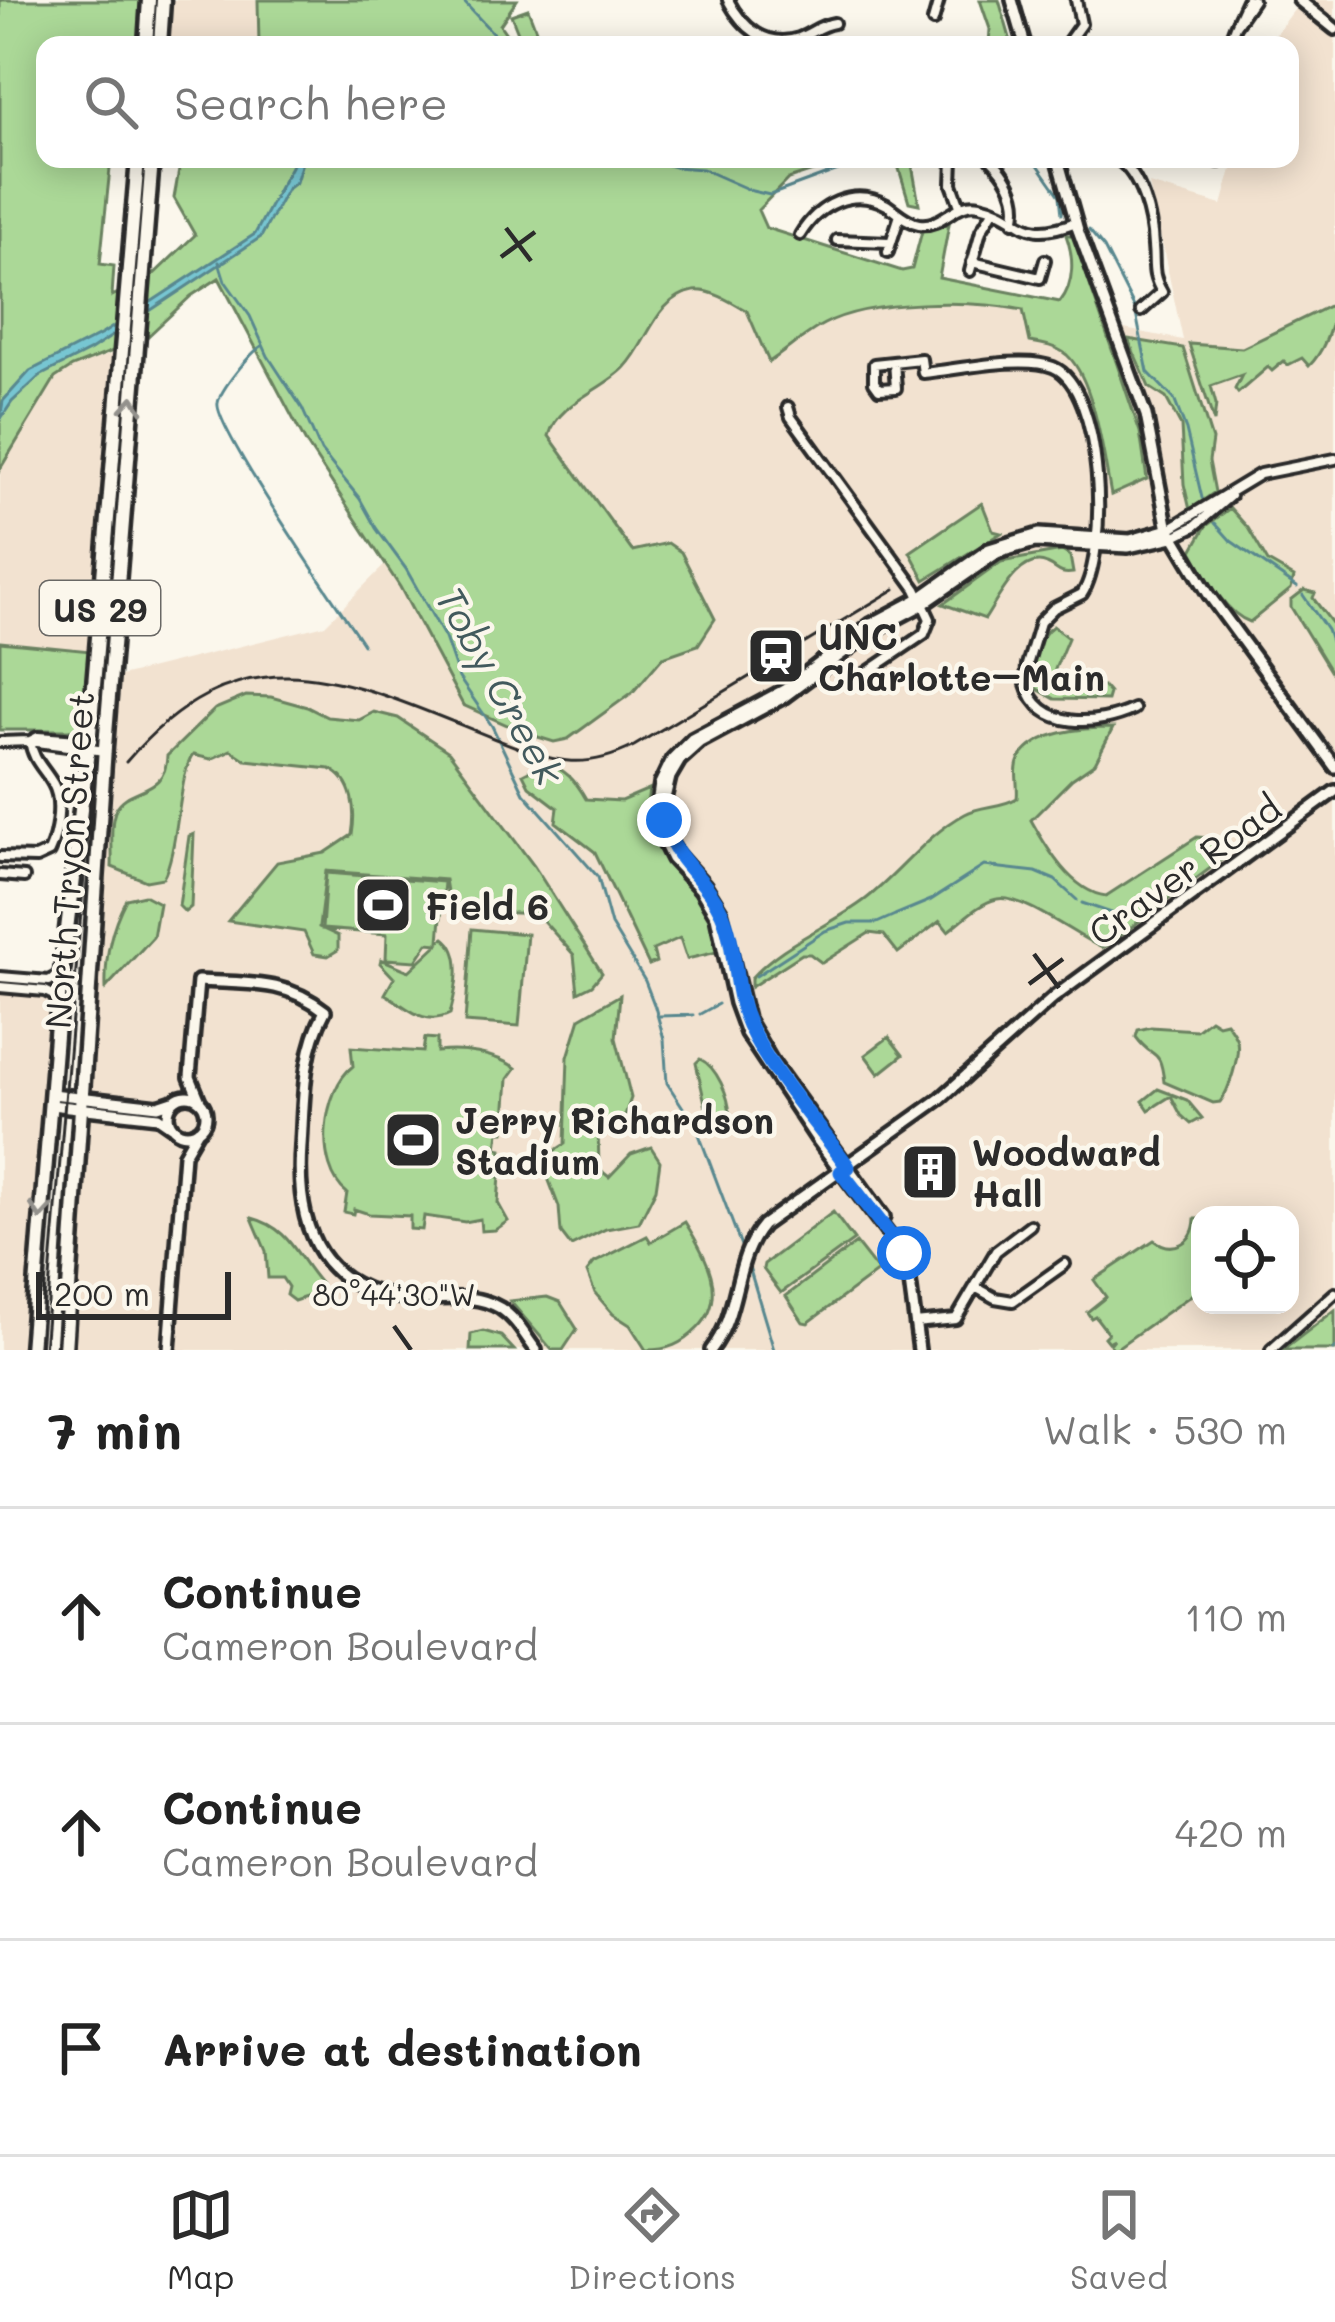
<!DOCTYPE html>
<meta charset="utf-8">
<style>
:root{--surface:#fff;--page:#f2f2f2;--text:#222;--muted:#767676;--line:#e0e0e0;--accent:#2b2b2b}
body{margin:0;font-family:Mali,sans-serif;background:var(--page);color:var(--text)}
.controls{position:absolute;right:36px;bottom:36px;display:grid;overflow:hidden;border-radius:24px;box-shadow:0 6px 30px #0003}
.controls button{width:108px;height:108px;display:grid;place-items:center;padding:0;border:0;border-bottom:3px solid var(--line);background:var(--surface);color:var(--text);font:60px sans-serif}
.scale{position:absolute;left:36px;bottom:30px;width:195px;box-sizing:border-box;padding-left:12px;border:6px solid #2b2b2b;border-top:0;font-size:33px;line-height:42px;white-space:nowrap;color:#2b2b2b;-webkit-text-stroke:9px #fbf7ec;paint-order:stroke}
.stop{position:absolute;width:36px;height:36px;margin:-27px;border:9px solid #1a73e8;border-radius:50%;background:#fff}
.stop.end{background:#1a73e8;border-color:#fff;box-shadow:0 3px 12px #0008}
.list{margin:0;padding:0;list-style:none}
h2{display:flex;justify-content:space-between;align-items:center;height:156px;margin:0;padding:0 48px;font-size:51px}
h2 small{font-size:39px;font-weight:400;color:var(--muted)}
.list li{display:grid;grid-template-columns:78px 1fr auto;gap:36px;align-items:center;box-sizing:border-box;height:216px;padding:0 48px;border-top:3px solid var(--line)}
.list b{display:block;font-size:45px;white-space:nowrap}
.list p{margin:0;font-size:39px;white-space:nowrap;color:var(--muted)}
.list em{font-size:39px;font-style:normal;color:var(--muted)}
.icon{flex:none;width:66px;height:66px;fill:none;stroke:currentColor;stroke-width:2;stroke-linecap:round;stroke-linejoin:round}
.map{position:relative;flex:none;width:1335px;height:1350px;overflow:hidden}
.search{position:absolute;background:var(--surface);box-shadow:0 6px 30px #0003;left:36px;right:36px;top:36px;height:132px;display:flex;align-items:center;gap:30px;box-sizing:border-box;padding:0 42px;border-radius:24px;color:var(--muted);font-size:45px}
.sheet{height:804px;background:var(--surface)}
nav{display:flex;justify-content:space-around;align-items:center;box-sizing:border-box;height:168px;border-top:3px solid var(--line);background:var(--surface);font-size:33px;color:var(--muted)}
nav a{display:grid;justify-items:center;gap:6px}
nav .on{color:var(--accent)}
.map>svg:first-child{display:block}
</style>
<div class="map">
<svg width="1335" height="1350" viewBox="0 0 1335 1350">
<rect width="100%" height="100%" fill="#fbf7ec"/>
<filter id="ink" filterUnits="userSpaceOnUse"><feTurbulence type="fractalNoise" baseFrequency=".00833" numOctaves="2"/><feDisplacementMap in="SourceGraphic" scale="24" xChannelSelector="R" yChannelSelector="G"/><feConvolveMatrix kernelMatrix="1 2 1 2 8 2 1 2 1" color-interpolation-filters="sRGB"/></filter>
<g filter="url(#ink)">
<path fill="#f2e2d0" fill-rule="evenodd" d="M170,0h88l4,12 -3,33h-93z
M1292,0h43v1350h-1265l47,-673 208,-52 261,-262 180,-135 136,43 192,43 30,15 59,11 -34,-156 73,21 13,-46h55v-114h-22l29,-39zM1200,1215h90v90h-90z
M114,353l-23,298 -91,-9v-173l52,-88 20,-14z
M0,989l44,3 9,10 -30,348h-23z"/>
<path fill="#abd897" stroke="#6b8261" stroke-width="3" d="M0,0h141l-3,45h-93v114h66l-11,105 14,2 -2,30 39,-19 44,-42 -21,-37 7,-39h669l-62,20 -30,31 8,18 136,43 10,-2 10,-38 27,-7 -10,54 121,24c15,-19 14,-45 6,-67h7l67,197 7,47 -36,16c-7,-36 -16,-114 -44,-140 -11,-9 -24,-11 -37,-13l-7,-32c-51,-10 -152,-11 -199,14 -19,10 -37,26 -55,38l-22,-51c-15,-8 -35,-22 -53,-20 -39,7 -45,51 -69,76 -21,23 -67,35 -76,69l83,115 36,-8 13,9 34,67 -17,26 -35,12 -30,35 -65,47 -14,3 -29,-9 -62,-28 -63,-118 -94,-144 -87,-165 -28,18 -45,42 -74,29 -17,11 -55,91z
M258,0h259l-17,25 14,20h-255z
M980,0h19l13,45h-23l1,-16z
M528,9l13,34 -18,2 -12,-30z
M883,159h28l8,45 -10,-2 -12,-40z
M1331,305l4,7c-6,21 -11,39 -26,54l-7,-8 -14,7 -4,-4 -12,10 -4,-4 -30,26 -3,-4 7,-14 -31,11 5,18 -2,18 -25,-78 53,4z
M1128,339l55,9 29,92 -3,21 6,31 -25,18 -6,-26 -3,-58 -15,-28 -17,-11z
M982,503l11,28 8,2 -76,47 -15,-28z
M1230,508l18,20 20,34 26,15 -3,12 -41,33c-26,-9 -45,-48 -58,-71l14,-25z
M1062,551l8,5 3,17c-15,2 -14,-4 -26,-9 -27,-13 -51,39 -62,55l-42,-15 58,-42z
M1304,590l11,3 -2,5 22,29v52l-44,-72v-7z
M1053,626l15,12 -13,31 2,6 46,11 6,7 -2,7 -52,-1 -23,-13c-2,-19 5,-50 21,-60z
M0,642l91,9 -7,79h-84z
M246,696l25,1 36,10 20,10 32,3 15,-8 24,6 51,34 85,114 68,107 -10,12 -14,7 -4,-37 -37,-41 -66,-3 -20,4 -6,-35 -119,-9 -7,56 19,9v14l-10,6 -14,-2 -10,-22 -76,-11 49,-59 48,-9 27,-18c4,-24 2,-54 -22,-66l-84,-9 -15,-10 -20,9 -18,-4c-14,16 -15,99 -30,123l-17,3 -34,-14c1,-17 -3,-43 4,-58 12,-24 50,-13 51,-53l48,-47z
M1113,728l-18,35 -23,16 -41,41c15,27 41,72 75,76l91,-59 12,1 15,20 -106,79 -16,11c-24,-11 -82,-55 -105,-49 -18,4 -34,21 -49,32l-8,-10 -42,32 -14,-18 -15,-2 -47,30 -12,-9h-8l-51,33v-9c32,-36 77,-50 115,-79 34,-26 60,-64 99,-85 17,-9 36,-6 52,-16 2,-12 -4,-29 3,-40 18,-28 64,-30 93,-30z
M544,763c21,5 32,18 42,36l35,2 28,-12c-11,65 36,77 60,125 5,12 6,25 8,38l-30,7 -7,-21 -27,12 3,12 -7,3 -54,-113 -39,-30 2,-14 -29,-22 -6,-12z
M194,834l-3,73 -6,5 -6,-6 10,-70z
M326,873l118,9 -5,59 5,-3c21,15 12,53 6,76 -27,13 -42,-7 -65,-20l9,-16 -14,-15 1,-4 28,12 29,-27 -10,-1 -12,18 -30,-2 1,-25 -65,-5z
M144,895l15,8 -6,34 -47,51c-1,-33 5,-60 20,-89z
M472,929l55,5 -8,92 -54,-4z
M620,995l-4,43 15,60 -7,20 -26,7 1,44 10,8 22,-23 20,-7 9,14 -4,28 -17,34 -33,6 -35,17 -10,-13 -2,-26 -16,-42 2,-8 20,-13 3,-87 12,-39z
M1210,1019l8,5 8,-2c3,4 10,14 11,19 3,15 -8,50 -17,61l-7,1 -49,-21c-4,-37 -10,-20 -28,-45l2,-7 13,-3 45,3z
M889,1037l14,18 -24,19 -14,-19z
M425,1038l12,1v13c25,-3 57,1 79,16l-8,11 -4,53h-5l-2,16 5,1 -4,54 10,18 -13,9 -14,1 -1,-12 -15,3 -41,-6 -2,14 -12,-1v-13l-41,-2 -15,-5 -1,5 -9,-2 3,-19c-33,-26 -25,-103 6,-127l-2,-19 72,5z
M700,1059c17,8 29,37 30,56l-11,10 -10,-4 -13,-58z
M1158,1089l29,11 15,18 -11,6 -10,-9 -10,-19 -22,14 -6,-9z
M833,1212l21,28 -73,53 -18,-24 1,-5z
M252,1218c38,10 44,38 68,65l-7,2 -4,11 -15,5 -8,-6 2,-8 -6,-9h-14l-2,-27z
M1195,1219h5v70l-86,61 -4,-6 4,-5 -6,3 -4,-5 4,-4 -13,-17 -4,2 -4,-6 19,-15 -12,-17 60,-40c19,14 40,3 41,-21z
M685,1222c20,32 45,74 13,106 -17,17 -30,22 -52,22l-16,-25 -17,-11 -18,-21 -8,-21 7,-9 53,-27 4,6z
M856,1243l22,28 -70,52 -5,-1 -17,-26z
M547,1297l13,5 17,27 -14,21h-11l-42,-49z
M1335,1310v40h-52z
M483,1331l18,5 13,14h-44l1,-16z"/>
<path fill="#77c6d2" stroke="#59888f" stroke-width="3" d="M295,159h8l-7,23 -9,7 -26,48 -170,113 -51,26 -28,26 -12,18 3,-19 27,-30 72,-37 153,-100z"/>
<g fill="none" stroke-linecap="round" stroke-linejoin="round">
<path stroke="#59888f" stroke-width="3" d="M462,0l42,45
M648,159l27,8 27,2 50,22 18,4 98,-36
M1034,159l26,37 2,18
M1089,230l15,18 31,61 13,63 26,27 12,31 16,68
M219,262l6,19 25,35 18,40 34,52 19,43 39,48 16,29 30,41 39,69 14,40 33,48 32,67 74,84 13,48 34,56 10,26 9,32 3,44 30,46 46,122
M263,345c-13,8 -43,45 -45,58 -5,23 125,210 145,241
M1215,523l16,18 66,46
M1303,595l24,35 8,23
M1082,903l44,15
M756,976l69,-45 24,-8h28l18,-8 36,-15 53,-34 52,6 19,8 22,20
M700,1014l18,-10
M659,1016l34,-1
M747,1260l27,90
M1333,1350l2,-2"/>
<defs>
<path id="minor" d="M728,0c14,27 38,49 71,38 13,-5 21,-13 35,-15
M1247,0l-12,26 18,-26
M933,21l6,-21
M1066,45l15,-21 -5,-24
M1228,45l7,-19
M953,159l-1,25 8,22
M991,159c17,17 30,39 23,63
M1117,159c24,15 35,59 36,87 2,19 -2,28 9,46l-21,19
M1208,159l11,3
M800,235c18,-30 53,-49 87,-30 10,7 20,17 32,19 24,4 37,-25 61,-19 45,10 39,39 96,17
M837,240l52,2
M888,252l12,-37
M972,262l68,16 5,-18
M970,271l11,-40 12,-20
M894,362l2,26 -17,1 -5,-7v-18l47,-5 2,14c34,-3 100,-18 130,-6 51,21 56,187 29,227l-28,14 -14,14 -13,43 -1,19c14,47 72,42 108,25
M788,407l3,10 125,172 14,30 -6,15 -71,48
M1169,529l91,-55 75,-15
M1173,537l22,-11 35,-30
M92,741l-54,-4 -8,4 75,10
M0,742l30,-1c3,20 14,27 23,43 10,17 4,51 -4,68l-13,6 -36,-1
M0,875l24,2
M0,977l49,4 13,-8
M0,987l45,4 14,7
M977,1288l18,10 18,3 52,-37
M915,1323l41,-4 40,-68 34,-26
M1271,1350l64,-57"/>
<path id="tertiary" d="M1012,0l13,45
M1299,0l36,29
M1058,159l20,71 68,185 21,110 42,70 126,172
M52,1094l106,12 15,-5
M168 1115a19 19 0 1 1 38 0a19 19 0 1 1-38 0Z
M200,1101l-10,-24 8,-96c49,3 87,-2 127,30 -23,42 -21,88 -24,135 -6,86 21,149 117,153 28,1 55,-7 82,9 16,10 25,28 36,42
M51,1105l107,12 13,9
M884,1217l-111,-154 -26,-44 -26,-108 -16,-26 -29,-32 -9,-19 -4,-27 7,-30 10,-17 20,-18 84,-45 89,-66 49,-26 75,-52 38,-11 93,5 45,-10
M169,1350l15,-196 14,-24
M711,1350c30,-38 21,-89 52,-125l178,-127 113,-101 281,-206
M919,1350l-12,-91 -91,-121 -70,-105 -11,-30 -19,-87 -16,-27 -28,-30 -11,-22 -5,-26 4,-27 12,-25 20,-20 92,-49 87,-66 49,-26 69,-49 50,-15 91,6 39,-11"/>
<path id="primary" d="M146,45l3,-45
M160,45l3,-45
M31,1350l28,-352 31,-265 48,-574
M65,1350l40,-603 47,-588"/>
</defs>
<use href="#minor" stroke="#2b2b2b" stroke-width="16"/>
<use href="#tertiary" stroke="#2b2b2b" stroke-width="18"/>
<use href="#primary" stroke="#2b2b2b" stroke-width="21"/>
<use href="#minor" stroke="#fbf7ec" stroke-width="8"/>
<use href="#tertiary" stroke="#fbf7ec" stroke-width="9"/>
<use href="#primary" stroke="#fbf7ec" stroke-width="12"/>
<path stroke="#2b2b2b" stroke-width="3" d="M126,762c119,-139 224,-81 367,-24 54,21 86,36 141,8l261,-157
M44,1350l42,-498"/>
</g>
<defs><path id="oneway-chevron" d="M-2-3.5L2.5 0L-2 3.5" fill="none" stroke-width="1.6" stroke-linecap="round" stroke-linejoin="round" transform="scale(3)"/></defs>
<g stroke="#93918c">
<use href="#oneway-chevron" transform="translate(132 405) rotate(-85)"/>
<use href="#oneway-chevron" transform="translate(41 1211) rotate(95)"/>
</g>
</g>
<g fill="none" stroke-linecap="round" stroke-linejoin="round" filter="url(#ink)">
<path stroke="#1a73e8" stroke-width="15" d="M664,820c8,40 42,57 58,93 14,31 11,68 22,100 19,53 72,107 104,154l-7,5 63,81"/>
</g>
<path fill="none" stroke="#2b2b2b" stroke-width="4.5" d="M506,228l25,33M501,257l34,-25M1034,954l25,34M1029,984l34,-25M394,1326l17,24"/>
<defs>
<symbol id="station-square" viewBox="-11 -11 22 22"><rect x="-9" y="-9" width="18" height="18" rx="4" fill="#2b2b2b" stroke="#fbf7ec"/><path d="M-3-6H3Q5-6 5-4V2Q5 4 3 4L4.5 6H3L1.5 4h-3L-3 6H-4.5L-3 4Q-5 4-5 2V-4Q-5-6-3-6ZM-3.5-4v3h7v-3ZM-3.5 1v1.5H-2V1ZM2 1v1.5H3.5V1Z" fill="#fff"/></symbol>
<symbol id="stadium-square" viewBox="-11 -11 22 22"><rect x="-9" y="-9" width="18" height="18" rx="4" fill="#2b2b2b" stroke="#fbf7ec"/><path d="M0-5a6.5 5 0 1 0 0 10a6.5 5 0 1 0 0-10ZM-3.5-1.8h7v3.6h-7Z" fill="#fff"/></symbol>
<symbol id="building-square" viewBox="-11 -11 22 22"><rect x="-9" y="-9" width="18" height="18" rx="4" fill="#2b2b2b" stroke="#fbf7ec"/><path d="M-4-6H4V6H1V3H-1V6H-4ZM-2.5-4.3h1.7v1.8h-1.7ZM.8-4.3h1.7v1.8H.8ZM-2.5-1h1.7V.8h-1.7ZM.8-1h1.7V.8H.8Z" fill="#fff"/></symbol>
</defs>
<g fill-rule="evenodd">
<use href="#station-square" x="743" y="623" width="66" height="66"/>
<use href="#stadium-square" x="350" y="872" width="66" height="66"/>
<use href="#stadium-square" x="380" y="1107" width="66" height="66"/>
<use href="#building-square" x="897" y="1139" width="66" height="66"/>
</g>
<g text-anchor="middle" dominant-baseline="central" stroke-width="9" stroke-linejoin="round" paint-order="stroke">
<rect fill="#fbf7ec" stroke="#696865" stroke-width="3" x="40" y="581" width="120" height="54" rx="9"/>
<g font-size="33" font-weight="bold" fill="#2b2b2b">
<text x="100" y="608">US 29</text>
</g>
<g font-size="36" font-weight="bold" fill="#2b2b2b" stroke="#fbf7ec" text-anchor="start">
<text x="818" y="635">UNC<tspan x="818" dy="41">Charlotte–Main</tspan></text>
<text x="425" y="905">Field 6</text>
<text x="455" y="1119">Jerry Richardson<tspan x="455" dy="41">Stadium</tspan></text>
<text x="972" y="1151">Woodward<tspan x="972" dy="41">Hall</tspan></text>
</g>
<g font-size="36" fill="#2b2b2b" stroke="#fbf7ec">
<text transform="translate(68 860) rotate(-86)">North Tryon Street</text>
<text transform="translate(1184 869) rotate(-36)">Craver Road</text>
</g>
<g font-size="39" font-style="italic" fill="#425a5d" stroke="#fbf7ec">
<text transform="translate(501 685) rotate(61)">Toby Creek</text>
</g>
</g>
<g font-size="30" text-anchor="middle" fill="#2b2b2b" stroke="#fbf7ec" stroke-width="9" stroke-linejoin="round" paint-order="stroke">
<text x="394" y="1306">80°44'30"W</text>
</g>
</svg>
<div class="controls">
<button><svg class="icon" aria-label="locate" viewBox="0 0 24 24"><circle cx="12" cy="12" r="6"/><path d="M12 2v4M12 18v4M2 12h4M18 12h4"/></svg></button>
</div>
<div class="scale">200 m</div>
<div class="stop" style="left:904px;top:1253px"></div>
<div class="stop end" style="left:664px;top:820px"></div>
<div class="search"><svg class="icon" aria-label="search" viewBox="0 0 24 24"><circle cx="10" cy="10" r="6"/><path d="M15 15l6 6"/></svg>Search here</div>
</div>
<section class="sheet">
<h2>7 min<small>Walk · 530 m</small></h2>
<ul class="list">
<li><svg class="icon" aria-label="ahead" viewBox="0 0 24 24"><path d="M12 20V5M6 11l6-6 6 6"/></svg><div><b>Continue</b><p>Cameron Boulevard</p></div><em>110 m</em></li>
<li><svg class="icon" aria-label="ahead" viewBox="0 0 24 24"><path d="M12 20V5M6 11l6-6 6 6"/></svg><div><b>Continue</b><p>Cameron Boulevard</p></div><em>420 m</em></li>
<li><svg class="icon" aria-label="arrive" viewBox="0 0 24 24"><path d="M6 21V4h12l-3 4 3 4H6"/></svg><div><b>Arrive at destination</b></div></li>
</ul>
</section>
<nav>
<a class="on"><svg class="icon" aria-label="map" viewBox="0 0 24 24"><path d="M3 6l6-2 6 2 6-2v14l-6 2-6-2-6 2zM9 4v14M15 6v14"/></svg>Map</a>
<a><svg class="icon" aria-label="directions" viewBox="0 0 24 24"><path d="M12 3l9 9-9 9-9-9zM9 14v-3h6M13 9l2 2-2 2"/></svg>Directions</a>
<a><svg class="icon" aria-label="saved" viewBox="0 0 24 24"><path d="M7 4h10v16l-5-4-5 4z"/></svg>Saved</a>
</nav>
